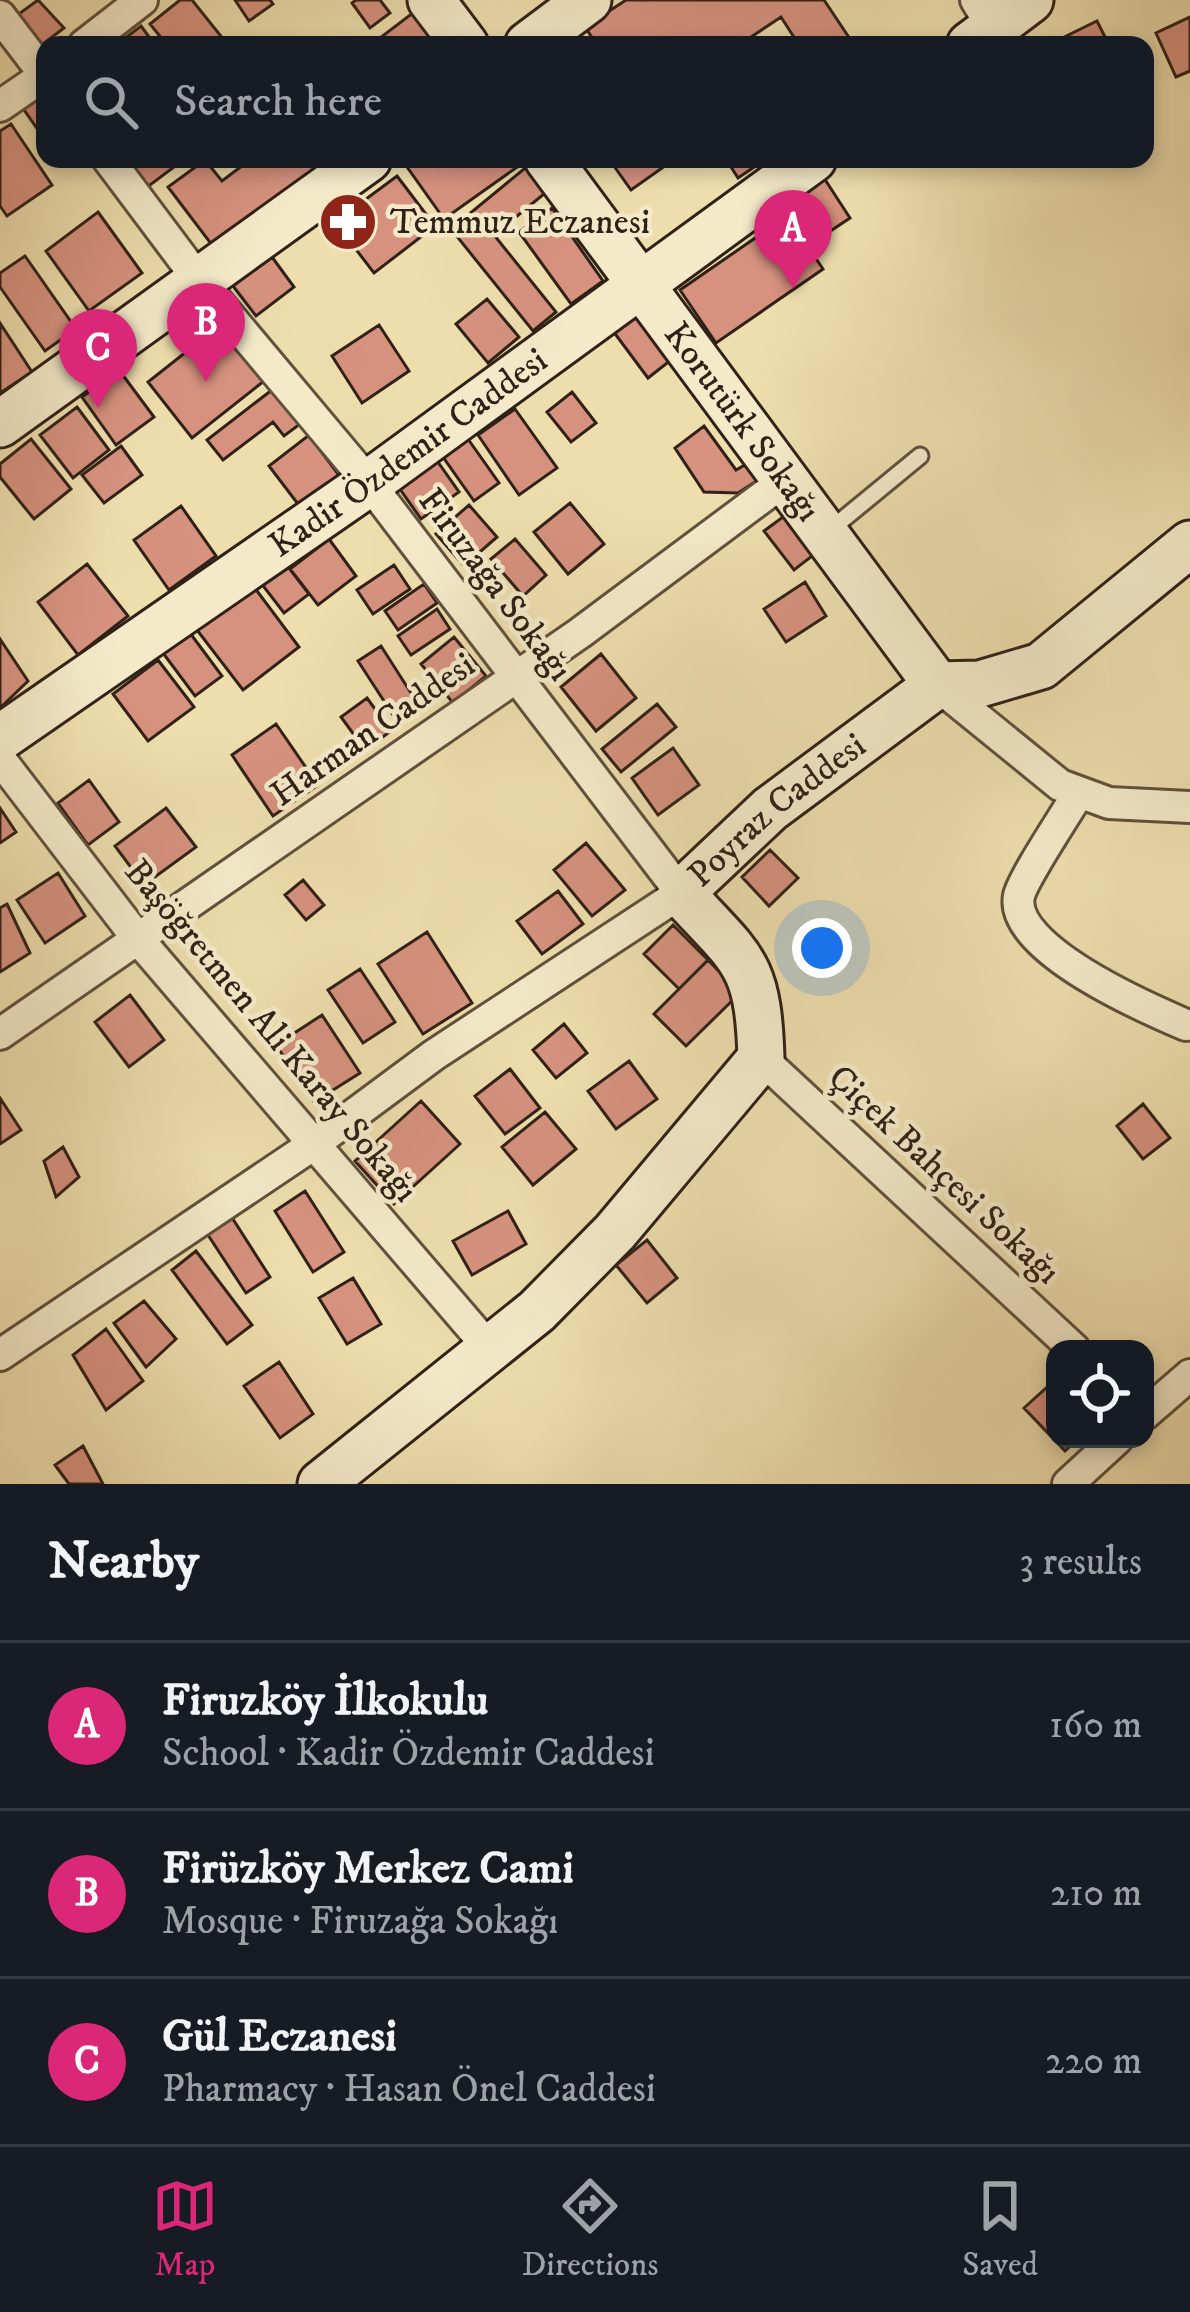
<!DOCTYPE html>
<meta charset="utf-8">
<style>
:root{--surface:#171b24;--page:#20242c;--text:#f1f3f6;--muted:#9ea1a6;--line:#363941;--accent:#db2777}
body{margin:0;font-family:"IM FELL DW Pica",serif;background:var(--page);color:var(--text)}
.controls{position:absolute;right:36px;bottom:36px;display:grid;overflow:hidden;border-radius:24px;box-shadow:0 6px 18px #0003}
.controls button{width:108px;height:108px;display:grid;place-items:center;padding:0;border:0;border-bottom:3px solid var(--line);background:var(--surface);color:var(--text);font:60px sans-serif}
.you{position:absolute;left:822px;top:948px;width:42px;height:42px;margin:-30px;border:9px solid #fff;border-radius:50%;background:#1a73e8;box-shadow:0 0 0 18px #1a73e833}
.badge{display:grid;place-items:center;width:78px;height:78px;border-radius:50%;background:var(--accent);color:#fff;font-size:39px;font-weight:700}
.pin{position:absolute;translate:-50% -99px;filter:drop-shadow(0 3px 6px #0008)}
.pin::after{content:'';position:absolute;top:63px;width:42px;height:36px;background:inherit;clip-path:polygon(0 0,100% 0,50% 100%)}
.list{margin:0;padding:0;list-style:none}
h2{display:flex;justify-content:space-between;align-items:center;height:156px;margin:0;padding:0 48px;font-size:51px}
h2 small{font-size:39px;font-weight:400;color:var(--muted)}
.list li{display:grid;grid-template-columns:78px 1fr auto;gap:36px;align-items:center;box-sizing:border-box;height:168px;padding:0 48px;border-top:3px solid var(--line)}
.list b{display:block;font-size:45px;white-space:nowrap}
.list p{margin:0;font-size:39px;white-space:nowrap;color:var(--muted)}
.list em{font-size:39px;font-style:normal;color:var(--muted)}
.icon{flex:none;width:66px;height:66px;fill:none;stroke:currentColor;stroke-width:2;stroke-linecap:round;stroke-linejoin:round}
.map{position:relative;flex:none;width:1190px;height:1484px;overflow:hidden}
.search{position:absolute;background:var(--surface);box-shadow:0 6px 18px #0003;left:36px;right:36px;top:36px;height:132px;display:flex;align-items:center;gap:30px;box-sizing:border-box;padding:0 42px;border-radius:24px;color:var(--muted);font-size:45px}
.sheet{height:660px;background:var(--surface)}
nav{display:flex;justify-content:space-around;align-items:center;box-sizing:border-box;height:168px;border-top:3px solid var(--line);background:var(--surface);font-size:33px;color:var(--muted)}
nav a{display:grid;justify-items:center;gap:6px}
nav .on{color:var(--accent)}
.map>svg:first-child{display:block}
</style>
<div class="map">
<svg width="1190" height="1484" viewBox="0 0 1190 1484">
<rect width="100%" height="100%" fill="#eedeae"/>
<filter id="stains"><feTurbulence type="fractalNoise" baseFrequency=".00167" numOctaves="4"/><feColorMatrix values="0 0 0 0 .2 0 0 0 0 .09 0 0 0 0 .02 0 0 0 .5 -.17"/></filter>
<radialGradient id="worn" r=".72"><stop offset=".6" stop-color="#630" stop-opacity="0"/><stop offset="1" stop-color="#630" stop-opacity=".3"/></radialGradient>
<path fill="#d6927f" stroke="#302116" stroke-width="3" d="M38,0l26,28 -29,22 -23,-31z
M180,0h12l36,45h-61l-17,-21z
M235,0h35l3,4 -24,17z
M356,0h24l10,13 -20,15 -18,-25z
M626,0h198l30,45h-55l-18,-28 -42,28h-142l-12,-18z
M414,12l26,33h-61l-3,-4z
M1190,17v54l-14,6 -20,-44z
M1097,21l12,24h-61z
M141,26l14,19h-26l-5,-6z
M38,91l7,11v38l-25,-36z
M11,124l41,61 -45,31 -7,-10v-75z
M146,159h22l6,8 -28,21 -14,-19z
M251,159h83l-119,90 -47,-62 37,-27 17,21z
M419,159h97l4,6 -76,54 -37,-52z
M609,159h51l5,7 -34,24z
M726,159h40l-28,19z
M530,164l20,25 -56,46 62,77 -23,19 -82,-102z
M397,176l38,50 -61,47 -39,-51z
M824,178l26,40 -30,20 -26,-40z
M552,208l51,73 -32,23 -52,-72z
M98,212l44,61 -53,38 -43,-60z
M787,216l36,53 -107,74 -36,-53z
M25,256l51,73 -31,22 -45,-64v-14z
M272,257l22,30 -38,29 -23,-30z
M487,299l32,38 -31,26 -32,-39z
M636,313l35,47 -23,18 -35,-47z
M0,323l32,49 -32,21z
M220,325l44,56 -72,57 -44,-56z
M379,325l30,46 -47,32 -30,-47z
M119,370l35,47 -38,28 -34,-48z
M277,386l27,35 -20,15 -11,-14 -50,38 -16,-20z
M572,392l24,31 -25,19 -24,-30z
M77,407l32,43 -36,28 -33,-43z
M515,409l42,59 -38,27 -41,-60z
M704,426l32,44 14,-8 11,16 -23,15 -34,-1 -29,-44z
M309,435l32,43 -40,30 -32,-42z
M31,439l40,50 -37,30 -34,-42v-13z
M468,439l31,44 -25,18 -31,-44z
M121,446l21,29 -38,28 -22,-28z
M433,455l26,37 -38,27 -26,-37z
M570,503l34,41 -36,30 -34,-42z
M469,505l28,32 -33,29 -28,-32z
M181,506l35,50 -47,34 -35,-50z
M787,514l29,39 -22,17 -30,-39z
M329,539l27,37 -38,29 -28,-36z
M515,539l31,36 -23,21 -32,-37z
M279,555l30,39 -25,19 -30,-39z
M87,564l41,52 -50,39 -40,-53z
M394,565l16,24 -37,25 -16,-24z
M805,582l21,34 -40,26 -22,-33z
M424,584l13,19 -39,27 -13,-19z
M254,587l45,60 -56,43 -46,-60z
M437,609l13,20 -39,26 -13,-19z
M187,629l35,47 -27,20 -35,-47z
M454,637l32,39 -33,27 -32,-39z
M0,639l28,42 -28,27z
M381,646l37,58 -23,14 -37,-57z
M601,654l35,44 -40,33 -35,-44z
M158,660l36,47 -46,34 -35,-47z
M367,698l24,33 -26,19 -24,-33z
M657,704l19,23 -55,45 -19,-23z
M276,724l42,61 -45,31 -41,-61z
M673,748l26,37 -41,30 -26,-37z
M89,780l30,42 -31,23 -30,-42z
M0,808l16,24 -16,11z
M166,808l30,39 -52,38 -29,-39z
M586,843l39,47 -33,26 -38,-46z
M770,850l28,28 -29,28 -27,-29z
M58,873l27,43 -40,27 -28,-43z
M303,880l21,25 -18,15 -21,-25z
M558,891l25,33 -41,30 -25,-33z
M7,904l23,49 -30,19v-64z
M673,925l35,35 -29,29 -35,-35z
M427,932l45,71 -49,31 -45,-70z
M708,960l32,33 -54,53 -32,-32z
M360,969l35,53 -32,21 -35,-53z
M130,995l34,45 -35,27 -34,-45z
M322,1015l38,58 -46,29 -38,-57z
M564,1024l23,29 -31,25 -23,-28z
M629,1061l28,38 -41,30 -28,-38z
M510,1069l30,39 -35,26 -30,-38z
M0,1098l21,32 -21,14z
M421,1101l39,43 -66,60 -39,-43z
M1143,1104l27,34 -27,21 -26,-33z
M545,1112l31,37 -43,36 -31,-38z
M63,1147l16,30 -23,20 -12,-36z
M305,1191l39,61 -31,20 -38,-61z
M508,1211l18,33 -54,31 -19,-34z
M231,1216l39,61 -24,16 -40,-61z
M647,1240l30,38 -30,25 -31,-38z
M196,1251l56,74 -25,19 -55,-74z
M353,1278l28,46 -34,20 -28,-46z
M144,1301l32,38 -30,28 -32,-44z
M106,1329l37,52 -37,29 -33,-55z
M279,1362l34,52 -33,24 -36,-52z
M1055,1380v59h23l-13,12 -41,-43z
M83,1446l20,38h-34l-14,-19z"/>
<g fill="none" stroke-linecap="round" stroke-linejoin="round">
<defs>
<path id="lane" d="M830,530l90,-74"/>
<path id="street" d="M976,0l17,28
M0,16l45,59
M84,45l58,-45
M0,106l45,-31
M937,685l123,100 49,18 81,4
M0,759l138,180 352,410
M1079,792c-12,21 -56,86 -60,104 -11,52 127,112 167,129
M0,1034l580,-401 204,-152
M761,1058l313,291
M0,1355l314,-211 120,-89 247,-162 -312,-410 -171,-204 -90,-120
M1145,1414l45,-39
M1068,1484l49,-45"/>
<g id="secondary">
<path d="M431,0l34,45"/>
<path d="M528,45l60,-45"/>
<path d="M970,45l60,-45"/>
<path id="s1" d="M548,159l389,526"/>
<path d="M0,424l368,-265"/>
<path id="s2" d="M0,738l369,-255 444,-324"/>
<path id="s3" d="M321,1484l216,-173 78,-79 146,-174c-3,-97 -18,-97 -80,-165l89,-84 167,-124 43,-1 61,-18 149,-122"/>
</g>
</defs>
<use href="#lane" stroke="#60503c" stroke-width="21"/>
<use href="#street" stroke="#60503c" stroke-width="36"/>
<use href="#secondary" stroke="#302116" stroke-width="51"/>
<use href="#lane" stroke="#f4eaca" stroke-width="15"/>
<use href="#street" stroke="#f4eaca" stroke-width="30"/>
<use href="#secondary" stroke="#f4eaca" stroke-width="45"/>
</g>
<defs>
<symbol id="pharmacy-disc" viewBox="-11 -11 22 22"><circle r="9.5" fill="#8f2418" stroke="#f4eaca"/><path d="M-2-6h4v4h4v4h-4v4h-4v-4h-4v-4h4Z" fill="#fff"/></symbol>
</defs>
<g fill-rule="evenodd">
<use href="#pharmacy-disc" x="315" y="189" width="66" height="66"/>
</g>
<g text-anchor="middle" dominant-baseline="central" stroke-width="9" stroke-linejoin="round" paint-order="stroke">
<g font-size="36" fill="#302116" stroke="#f4eaca" text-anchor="start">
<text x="390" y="222">Temmuz Eczanesi</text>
</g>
<g font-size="36" fill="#302116" stroke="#f4eaca">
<text stroke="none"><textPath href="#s1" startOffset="327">Korutürk Sokağı</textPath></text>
<text stroke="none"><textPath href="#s2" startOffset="498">Kadir Özdemir Caddesi</textPath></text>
<text transform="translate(495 585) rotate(53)">Firuzağa Sokağı</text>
<text transform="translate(373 730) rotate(-35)">Harman Caddesi</text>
<text stroke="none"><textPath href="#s3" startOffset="933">Poyraz Caddesi</textPath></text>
<text transform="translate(271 1031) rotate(50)">Başöğretmen Ali Karay Sokağı</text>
<text transform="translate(944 1175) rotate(43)">Çiçek Bahçesi Sokağı</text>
</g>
</g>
<rect width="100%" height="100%" filter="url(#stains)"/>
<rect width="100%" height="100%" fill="url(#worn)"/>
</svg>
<div class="controls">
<button><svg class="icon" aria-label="locate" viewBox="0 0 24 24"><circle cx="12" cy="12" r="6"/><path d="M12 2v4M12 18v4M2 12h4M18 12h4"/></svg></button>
</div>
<div class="you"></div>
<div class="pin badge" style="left:793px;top:289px">A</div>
<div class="pin badge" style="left:206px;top:382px">B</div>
<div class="pin badge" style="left:98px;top:408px">C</div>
<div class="search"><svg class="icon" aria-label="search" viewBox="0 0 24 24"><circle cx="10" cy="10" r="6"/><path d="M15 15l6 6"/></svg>Search here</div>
</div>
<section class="sheet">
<h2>Nearby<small>3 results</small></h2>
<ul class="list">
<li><span class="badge">A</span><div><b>Firuzköy İlkokulu</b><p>School · Kadir Özdemir Caddesi</p></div><em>160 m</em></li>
<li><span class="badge">B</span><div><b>Firüzköy Merkez Cami</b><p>Mosque · Firuzağa Sokağı</p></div><em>210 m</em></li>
<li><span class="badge">C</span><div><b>Gül Eczanesi</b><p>Pharmacy · Hasan Önel Caddesi</p></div><em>220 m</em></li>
</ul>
</section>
<nav>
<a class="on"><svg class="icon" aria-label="map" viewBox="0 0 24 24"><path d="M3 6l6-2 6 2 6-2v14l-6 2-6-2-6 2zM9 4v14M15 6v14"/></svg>Map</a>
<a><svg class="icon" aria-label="directions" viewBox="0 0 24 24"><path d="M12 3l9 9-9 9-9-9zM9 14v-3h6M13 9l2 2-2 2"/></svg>Directions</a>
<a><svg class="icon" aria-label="saved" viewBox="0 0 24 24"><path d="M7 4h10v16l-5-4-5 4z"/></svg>Saved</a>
</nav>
